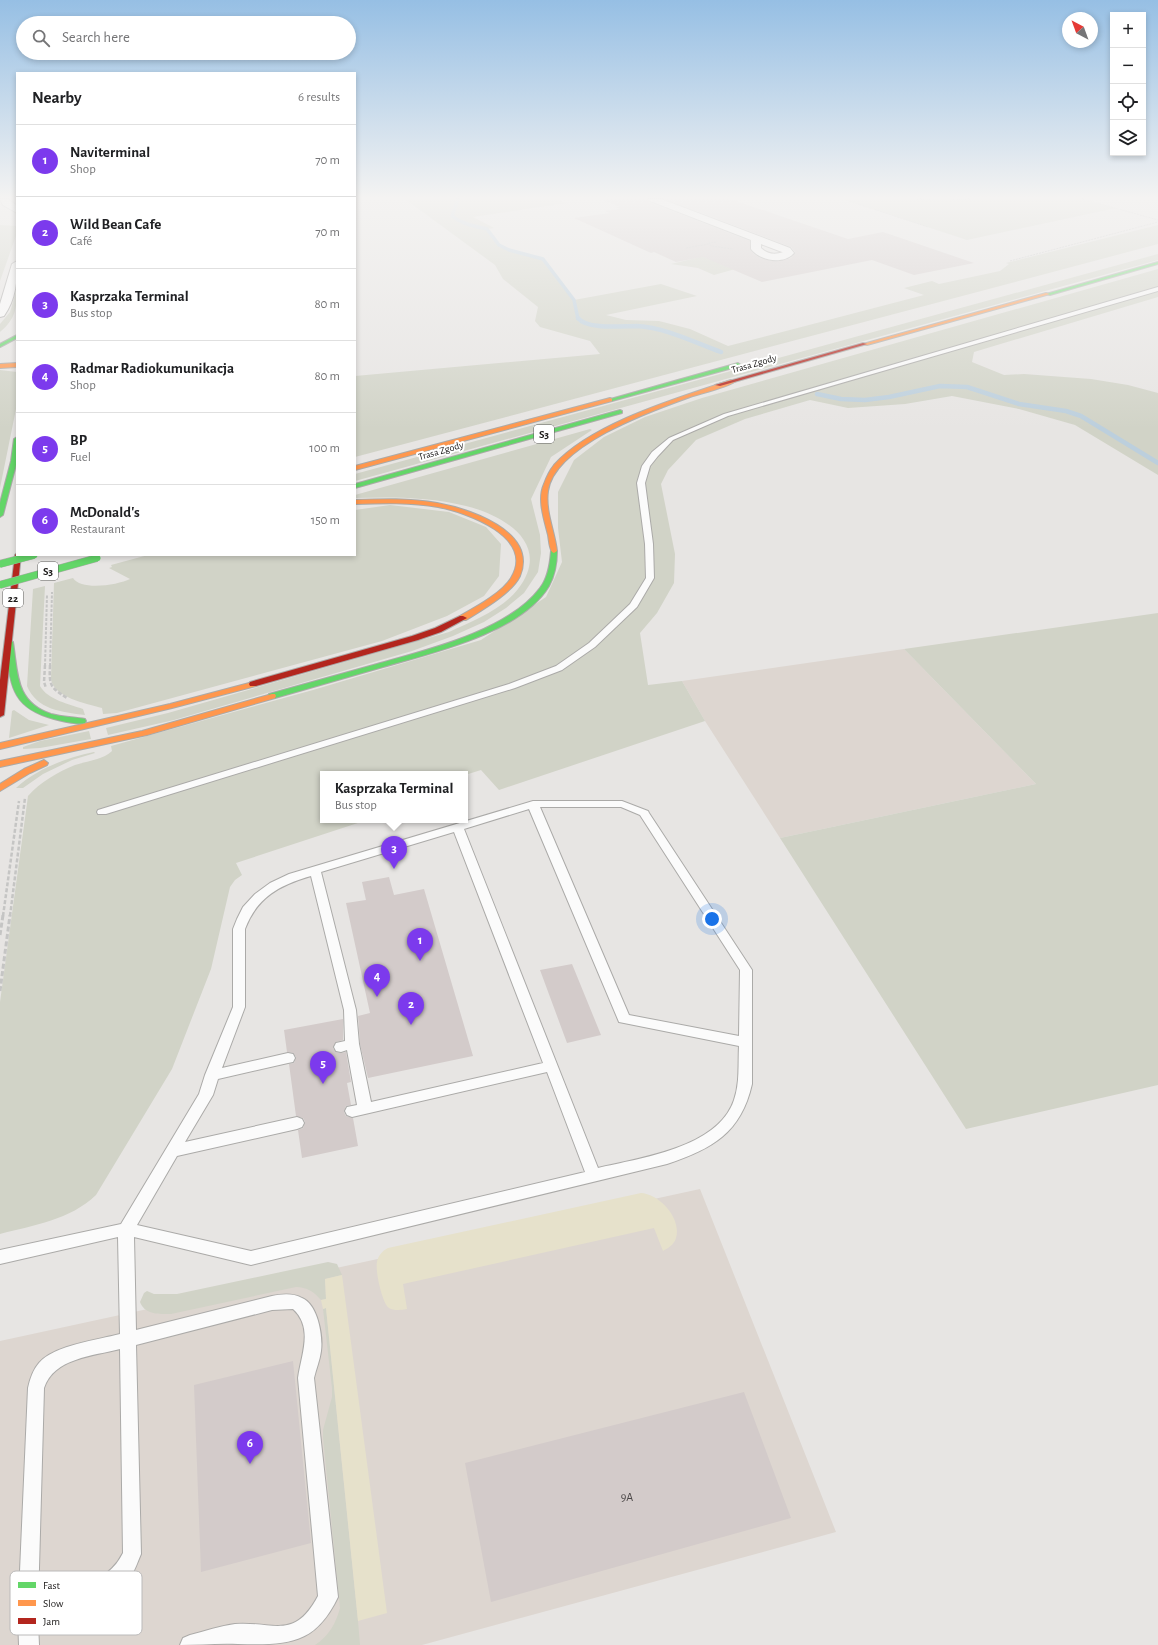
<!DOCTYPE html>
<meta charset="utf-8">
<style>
:root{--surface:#fff;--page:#f2f2f2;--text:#202124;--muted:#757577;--line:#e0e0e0;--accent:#7c3aed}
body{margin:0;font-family:"Alegreya Sans",sans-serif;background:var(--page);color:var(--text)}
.controls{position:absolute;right:12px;top:12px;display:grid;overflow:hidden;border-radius:0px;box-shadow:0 2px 6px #0003}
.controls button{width:36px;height:36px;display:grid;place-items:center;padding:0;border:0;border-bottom:1px solid var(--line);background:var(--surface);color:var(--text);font:20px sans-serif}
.compass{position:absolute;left:1062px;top:12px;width:36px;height:36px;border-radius:50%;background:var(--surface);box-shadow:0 2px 6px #0003;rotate:319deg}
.you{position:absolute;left:712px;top:919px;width:14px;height:14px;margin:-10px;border:3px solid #fff;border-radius:50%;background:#1a73e8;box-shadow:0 0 0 6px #1a73e833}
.badge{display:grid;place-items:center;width:26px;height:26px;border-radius:50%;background:var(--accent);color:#fff;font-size:13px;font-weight:700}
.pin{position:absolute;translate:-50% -33px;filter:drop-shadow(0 1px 2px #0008)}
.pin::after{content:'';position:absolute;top:21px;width:14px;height:12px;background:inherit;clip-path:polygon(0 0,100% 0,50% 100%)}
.popup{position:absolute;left:320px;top:771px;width:148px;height:52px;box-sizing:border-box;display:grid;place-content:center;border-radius:0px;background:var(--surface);filter:drop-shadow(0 1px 3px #0005);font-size:13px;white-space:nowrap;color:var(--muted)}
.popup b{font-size:15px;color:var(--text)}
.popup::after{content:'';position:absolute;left:50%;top:100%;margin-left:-8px;border:8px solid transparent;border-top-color:var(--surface)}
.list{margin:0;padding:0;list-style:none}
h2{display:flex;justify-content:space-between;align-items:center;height:52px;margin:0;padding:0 16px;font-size:17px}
h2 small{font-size:13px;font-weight:400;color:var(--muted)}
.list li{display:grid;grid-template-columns:26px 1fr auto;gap:12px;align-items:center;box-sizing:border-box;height:72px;padding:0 16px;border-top:1px solid var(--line)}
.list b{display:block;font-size:15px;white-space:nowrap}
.list p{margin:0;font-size:13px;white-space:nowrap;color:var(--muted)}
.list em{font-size:13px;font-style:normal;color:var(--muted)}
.icon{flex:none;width:22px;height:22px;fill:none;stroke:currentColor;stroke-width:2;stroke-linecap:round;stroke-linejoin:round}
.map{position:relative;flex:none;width:1158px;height:1645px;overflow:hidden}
.search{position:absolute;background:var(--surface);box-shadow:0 2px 6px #0003;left:16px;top:16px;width:340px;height:44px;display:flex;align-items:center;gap:10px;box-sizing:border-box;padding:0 14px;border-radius:22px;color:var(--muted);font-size:15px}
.panel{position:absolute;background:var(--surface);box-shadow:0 2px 6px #0003;left:16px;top:72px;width:340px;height:484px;border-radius:0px}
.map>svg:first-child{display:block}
</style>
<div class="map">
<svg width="1158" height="1645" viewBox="0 0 1158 1645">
<rect width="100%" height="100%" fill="#e7e5e3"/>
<path fill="#ddd6d0" d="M904,649l132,135 -256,54 -75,-117 -23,-40z
M700,1189l136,343 -414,113h-422v-304z"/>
<path fill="#d1d3c7" d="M405,199h152l10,4 -94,14 21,11 -7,1 12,16 10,5 34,9 31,41 87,-16 36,12 -91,19 20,5 33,1 31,8 38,17 196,-51 -20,-7 28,-7 7,3 61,-13 9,-7 -3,-1 152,-38v19l-803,213v-81l245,-22 -10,-13 -50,-14 -5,-6 3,-14 -35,-28 -8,-14z
M842,199h240l34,9 -149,32z
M0,225l17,1v7l-17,48z
M1158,254v6l-803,221v-7z
M704,256l49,8 -39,11 -16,-7 -27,-4z
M1158,269v28l-184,55 -2,10 32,13 20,-1 67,5 37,6 30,8v82l-83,-50 -56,-16 -67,-13 -47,8 -57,4 -38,-8 -65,19 -49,21 -28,30 -7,14 14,70 -1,29 -17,30 -17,20 8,52 34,-4 23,40 -206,69 -18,-20 -16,5 -142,-1v46h44l-131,43 6,12 -7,5 -5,7 -19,82 -39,100 -76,126c-26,25 -62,30 -96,39v-232l28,-206c12,-14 30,-24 47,-31 12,-4 28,-5 37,-14l-1,-5 202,-56 168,-50 65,-43 16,-35 -4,-34v-36l16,-32 30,-23 41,-20 57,-19z
M17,288c0,19 -1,31 -17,44v-8l10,-12z
M0,370l17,2v32l-17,84z
M590,429l2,1 -41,27 -20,42 9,36 1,18 -3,19 -14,21 -18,15 -22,14 -31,14 -41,15 -238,69 -66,15 -2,-7 62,-15 281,-81c23,-11 53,-22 69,-43 34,-44 -12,-73 -52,-83 -37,-9 -73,-9 -111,-8v-3z
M390,505l59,7 37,15 15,17 -2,32 -15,20 -37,20 -65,25 -265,72 -14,1 -1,-6c-15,-4 -50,-11 -51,-30l3,-95 19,-5c8,13 45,7 57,1l-21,-11 3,-1 -1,-2 37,-10h207v-45z
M45,586l-5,100c8,14 29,18 43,23l2,6c-23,-3 -48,-5 -58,-29l6,-97z
M1158,613v472l-192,44 -186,-291 256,-54 -132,-135z
M14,710l15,10 20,5 -40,13 3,-27z
M89,731l2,8 -51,9 -17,1v-2l17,-6z
M94,752l1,1 -23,7 -29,14 -20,14h-7c22,-20 50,-30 78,-36z
M328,1262l9,2 5,11 -17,4 1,20 -5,1c-7,-8 -14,-13 -25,-13l-125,27c-12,0 -26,1 -31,-12l4,-9 3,-2 7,3h23z
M326,1308l32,313 2,24h-45c14,-9 21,-22 25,-37l-17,-170v-8l9,-33v-9l-9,-79z"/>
<path fill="#e6e1cb" d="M641,1193c18,1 41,25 35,45 -2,7 -8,10 -13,13l-9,-23 -251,56 4,25c-6,1 -13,2 -18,-1 -7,-5 -14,-38 -12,-46 1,-6 5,-11 11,-14z
M342,1275l45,338 -29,8 -32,-313 -3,1 -2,-9 5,-1 -1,-20z"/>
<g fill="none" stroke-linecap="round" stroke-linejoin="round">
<path stroke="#bccfdd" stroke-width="3.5" d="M458,199l-6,17c10,8 22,10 35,13l12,16 10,5 34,9 31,41 4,19"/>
<path stroke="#bccfdd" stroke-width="4.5" d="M578,318c9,12 44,8 59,8 30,2 56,16 84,26
M817,394l24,5 24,1 24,-3 51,-11 27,1 52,17 47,7 15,5 77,47"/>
</g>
<path fill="#d3cbca" d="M606,199h42l1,3 101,39v8l4,5 6,4 12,3 13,-1 6,-2 4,-6 -4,-5 -126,-48h65l118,40 35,-7 91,31 -60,12 -42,-15 -110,22 -59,-25 -27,5 -22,-10 -3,1 -77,-35 36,-5 -5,-2 15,-2 -5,-2h5l-15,-6z
M389,877l5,18 30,-6 49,167 -105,22 -8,-34 -2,-28 12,-3 -24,-110 20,-3 -4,-18z
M572,964l29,71 -34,8 -27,-73z
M343,1019v21l-7,2 -3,6 3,4 5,1 5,-1 5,30 -4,1 4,22 -5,1 -2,6 2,4 7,2 5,28 -56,12 -4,-28 5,-2 2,-6 -2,-4 -7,-2 -7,-52 5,-1 2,-6 -3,-4 -6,-1 -3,-22z
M293,1361l18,182 -110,29 -7,-187z
M744,1392l47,126 -300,84 -26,-139z"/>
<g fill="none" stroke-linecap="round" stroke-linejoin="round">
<defs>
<path id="lane" d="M1158,287v4l-430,125 -55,24 -15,16 -8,10 -5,17 8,61 1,34 -17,29 -42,40 -33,23 -47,18 -409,126h-8l-1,-2 1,-2 411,-126 47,-18 33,-23 41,-39 16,-26 -1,-34 -8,-61 5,-17 10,-14 17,-14 55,-24z
M533,801h89l26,10 1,2 103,157v114c-11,49 -40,65 -85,80l-416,101 -117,-28 2,93 136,-34c10,-2 21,-3 30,2 16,7 21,38 19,53 -1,9 -5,18 -7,27l24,219c-23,48 -50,48 -100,47 -19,-1 -39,1 -58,1l3,-7 7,-3c15,-4 30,-9 45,-11 39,-3 59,17 83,-28l-20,-218c3,-23 16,-50 -5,-69l-21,1 -136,35 5,209c-4,9 -7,20 -14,27 -20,22 -62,32 -89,42l1,22h-20l-1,-28 10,-229c2,-9 5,-18 11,-25 15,-18 59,-23 81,-29l-2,-97 -118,27v-14l121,-26 78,-130 6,-19 28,-68v-78l4,-10 6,-12 12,-13 15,-11 19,-9zM540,807h81l19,8 100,155 -1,66 -110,-21zM529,809l90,213 120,24c-1,18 1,37 -5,54 -16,48 -94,58 -136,68l-134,-339zM454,832l89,231 -172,39 -12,-58 -3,-34 -35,-138zM311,876l33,134 1,31 -9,2 -2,4 2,4 5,1 6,-2 10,55 -10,2 -2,4 2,4 5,2 195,-45 38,100 -334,79 -114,-26 40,-69 120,-27 5,-2 2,-4 -2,-4 -5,-2 -112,25 28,-47 5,-16 70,-16 5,-1 2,-4 -2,-4 -5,-1 -66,15 23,-61v-78c12,-32 35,-44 66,-53zM120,1349l3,204c-15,31 -55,40 -85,51l6,-216c10,-30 49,-32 76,-39z"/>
<path id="street" d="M0,199h8l9,7v7l-14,-8z
M649,199h12l129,49 4,5c-10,12 -34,8 -43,-4v-9l-101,-39zM761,244l21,8h1c-8,3 -16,2 -22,-4z
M17,261c0,20 -1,38 -13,55l-4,1v-13l12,-40z"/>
<path id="fast" d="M1158,262v2l-108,31 -4,-1z
M17,335v3l-17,9v-3z
M738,363l3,2 -1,1 -128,35 -5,-1z
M620,410l2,1v2l-267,75v-4z
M17,437v24l-14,54 -3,2v-14l11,-42 3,-22z
M554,549l3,2c0,12 -2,24 -8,35 -28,47 -117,67 -166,81 -36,10 -72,21 -108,31h-6l-1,-2 1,-2c36,-10 72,-20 108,-30 50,-14 131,-33 163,-76 8,-10 10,-24 11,-37z
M6,640h3l4,2c5,31 2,60 38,72 11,3 23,3 34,5l1,2 -1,2c-9,2 -22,-2 -31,-4 -46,-12 -43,-38 -49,-77z"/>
<path id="slow" d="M1046,293l4,1 -183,51 -4,-1z
M17,363v4l-17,1v-4z
M731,380l5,1c-10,7 -34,12 -46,16 -39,14 -135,48 -142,94 -3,20 7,41 9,60l-3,2 -2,-1c-3,-5 -3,-12 -4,-17 -4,-16 -11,-36 -4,-51 2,-6 6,-14 10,-19 38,-42 124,-67 177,-85z
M610,398l2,1v2l-257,69v-4z
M355,500c27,-1 55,-2 82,3 32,6 101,28 83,73 -8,17 -38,34 -54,44h-6v-4c16,-9 42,-23 51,-38 25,-41 -45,-66 -73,-71 -28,-5 -56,-4 -83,-3z
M253,682h3l1,2 -1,2 -84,22 -172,41v-6l170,-39z
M272,694h3l1,2 -1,2 -128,37 -147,32v-6l142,-30z
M44,760l4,3 -1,2 -17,8 -30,18v-7l24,-15z"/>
<path id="jam" d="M863,343l4,1 -147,42 -5,-1z
M17,553v2h4l-17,160 -4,2v-37l15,-125z
M460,616h3l4,2 -26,14 -23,8 -162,46h-6l-1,-2 1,-2 162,-46 23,-8z"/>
</defs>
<use href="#lane" stroke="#abaaa8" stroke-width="2"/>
<use href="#street" stroke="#abaaa8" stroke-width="2"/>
<use href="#fast" stroke="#abaaa8" stroke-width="2"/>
<use href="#slow" stroke="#abaaa8" stroke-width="2"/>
<use href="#jam" stroke="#abaaa8" stroke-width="2"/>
<path stroke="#c5c5c4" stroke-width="1" stroke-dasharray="2 1" stroke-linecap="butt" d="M843,199l85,28
M917,199l25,2 29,-2
M1082,199l76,21
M716,242l-7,1 2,3 22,3
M686,248l23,-4
M1010,261l148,-39"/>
<path stroke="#c5c5c4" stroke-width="2" stroke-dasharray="3 1.5" stroke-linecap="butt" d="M45,666l2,-71
M50,666l2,-74"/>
<path stroke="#c5c5c4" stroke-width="2.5" stroke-dasharray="4 2" stroke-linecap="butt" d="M45,665l-1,17 2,6
M50,665c-1,21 0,22 17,33
M3,916l16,-115
M10,916l15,-118"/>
<path stroke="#c5c5c4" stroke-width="3" stroke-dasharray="5 2.5" stroke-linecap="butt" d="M0,935l3,-20
M0,991l10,-76"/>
<use href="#lane" fill="#fbfbfb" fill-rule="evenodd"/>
<use href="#street" fill="#fbfbfb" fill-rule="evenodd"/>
<use href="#fast" fill="#63d668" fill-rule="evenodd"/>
<use href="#slow" fill="#ff974d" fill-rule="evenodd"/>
<use href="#jam" fill="#b3261e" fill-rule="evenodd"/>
<defs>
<path id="fast-bridge" d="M0,564l34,-9
M0,585l97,-27"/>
</defs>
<use href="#fast-bridge" stroke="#abaaa8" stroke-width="8" stroke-linecap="butt"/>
<use href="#fast-bridge" stroke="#63d668" stroke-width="7"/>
</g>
<linearGradient id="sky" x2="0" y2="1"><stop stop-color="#96bfe4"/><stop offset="0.46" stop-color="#f4f3f2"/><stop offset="1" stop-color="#f4f3f2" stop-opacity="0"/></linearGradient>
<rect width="1158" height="429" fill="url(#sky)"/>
<g text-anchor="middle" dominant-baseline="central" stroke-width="4" stroke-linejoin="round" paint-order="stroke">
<g font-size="10" fill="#1b1918" stroke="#fff">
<text transform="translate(754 364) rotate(-16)">Trasa Zgody</text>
<text transform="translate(441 451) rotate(-16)">Trasa Zgody</text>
</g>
<g fill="#fff" stroke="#5f5e5d" stroke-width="1">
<rect x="534" y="425" width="20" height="18" rx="3"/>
<rect x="38" y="562" width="20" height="18" rx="3"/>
<rect x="3" y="589" width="20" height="18" rx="3"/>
</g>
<g font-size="11" font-weight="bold" fill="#1b1918">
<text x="544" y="434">S3</text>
<text x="48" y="571">S3</text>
<text x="13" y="598">22</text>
</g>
<g font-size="12" fill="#4a4646">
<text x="627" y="1497">9A</text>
</g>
</g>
<rect x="10" y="1571" width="132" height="64" rx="6" fill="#fff" stroke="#bbbaba" stroke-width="1"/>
<rect x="18" y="1582" width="18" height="6" fill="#63d668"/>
<rect x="18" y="1600" width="18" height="6" fill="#ff974d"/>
<rect x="18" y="1618" width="18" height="6" fill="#b3261e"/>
<g font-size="11" fill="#1b1918">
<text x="43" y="1589">Fast</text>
<text x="43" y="1607">Slow</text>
<text x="43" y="1625">Jam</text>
</g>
</svg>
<div class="controls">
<button>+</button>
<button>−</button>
<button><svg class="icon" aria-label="locate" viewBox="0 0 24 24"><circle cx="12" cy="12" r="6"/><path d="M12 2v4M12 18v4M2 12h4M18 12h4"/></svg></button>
<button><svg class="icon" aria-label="layers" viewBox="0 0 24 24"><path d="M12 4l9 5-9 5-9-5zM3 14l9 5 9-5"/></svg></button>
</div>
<svg class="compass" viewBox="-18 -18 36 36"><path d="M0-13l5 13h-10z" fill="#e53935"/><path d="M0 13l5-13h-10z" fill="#757577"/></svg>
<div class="you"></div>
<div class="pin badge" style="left:420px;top:961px">1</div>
<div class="pin badge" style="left:411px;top:1025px">2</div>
<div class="pin badge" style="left:394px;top:869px">3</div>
<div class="popup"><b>Kasprzaka Terminal</b>Bus stop</div>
<div class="pin badge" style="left:377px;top:997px">4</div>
<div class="pin badge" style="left:323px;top:1084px">5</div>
<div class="pin badge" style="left:250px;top:1464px">6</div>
<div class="search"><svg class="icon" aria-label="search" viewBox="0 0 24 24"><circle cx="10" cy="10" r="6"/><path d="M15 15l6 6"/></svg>Search here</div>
<section class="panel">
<h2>Nearby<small>6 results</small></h2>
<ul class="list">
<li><span class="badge">1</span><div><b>Naviterminal</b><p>Shop</p></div><em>70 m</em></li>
<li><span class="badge">2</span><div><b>Wild Bean Cafe</b><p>Café</p></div><em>70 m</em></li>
<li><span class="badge">3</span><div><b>Kasprzaka Terminal</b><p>Bus stop</p></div><em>80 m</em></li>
<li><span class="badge">4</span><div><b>Radmar Radiokumunikacja</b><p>Shop</p></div><em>80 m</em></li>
<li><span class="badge">5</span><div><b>BP</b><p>Fuel</p></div><em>100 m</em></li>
<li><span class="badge">6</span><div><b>McDonald's</b><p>Restaurant</p></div><em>150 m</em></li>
</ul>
</section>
</div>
